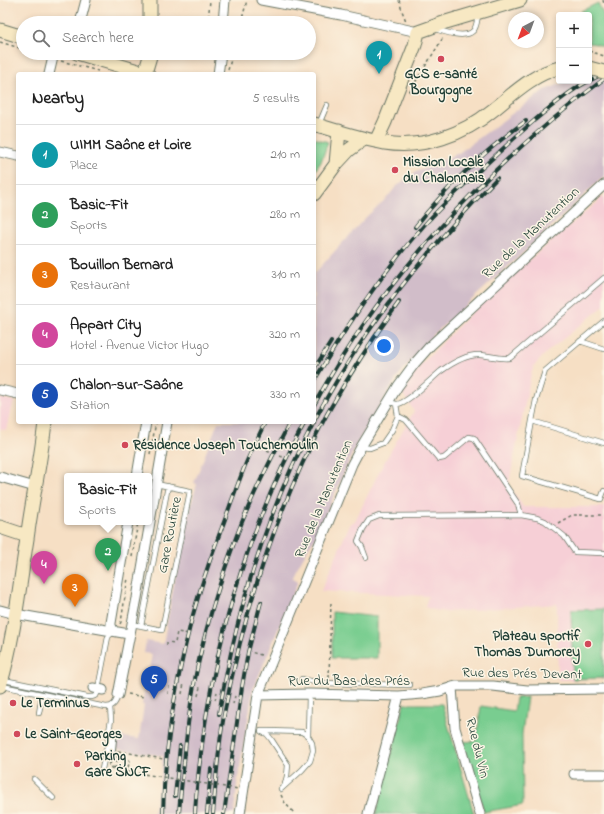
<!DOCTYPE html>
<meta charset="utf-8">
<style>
:root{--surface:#fff;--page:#f2f2f2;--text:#222;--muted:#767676;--line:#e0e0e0;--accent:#0b8043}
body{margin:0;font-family:"Indie Flower",sans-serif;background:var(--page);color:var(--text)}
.controls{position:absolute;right:12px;top:12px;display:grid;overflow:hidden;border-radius:4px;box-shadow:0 2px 6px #0003}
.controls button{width:36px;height:36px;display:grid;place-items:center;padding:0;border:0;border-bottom:1px solid var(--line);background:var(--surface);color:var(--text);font:20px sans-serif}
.compass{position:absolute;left:508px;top:12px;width:36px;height:36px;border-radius:50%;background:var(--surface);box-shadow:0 2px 6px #0003;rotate:221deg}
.you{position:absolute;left:384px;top:346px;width:14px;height:14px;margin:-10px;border:3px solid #fff;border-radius:50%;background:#1a73e8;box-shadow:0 0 0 6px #1a73e833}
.badge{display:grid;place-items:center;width:26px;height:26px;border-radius:50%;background:var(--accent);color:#fff;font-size:13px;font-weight:700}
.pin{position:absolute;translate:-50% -33px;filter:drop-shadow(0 1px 2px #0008)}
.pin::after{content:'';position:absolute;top:21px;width:14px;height:12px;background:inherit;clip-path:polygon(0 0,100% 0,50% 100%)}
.popup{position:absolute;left:64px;top:473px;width:88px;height:52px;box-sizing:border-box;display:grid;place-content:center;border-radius:4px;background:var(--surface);filter:drop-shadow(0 1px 3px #0005);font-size:13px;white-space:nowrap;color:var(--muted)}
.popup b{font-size:15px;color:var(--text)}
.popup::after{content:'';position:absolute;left:50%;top:100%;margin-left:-8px;border:8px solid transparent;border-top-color:var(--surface)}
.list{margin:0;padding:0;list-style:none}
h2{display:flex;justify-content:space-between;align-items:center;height:52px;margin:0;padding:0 16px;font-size:17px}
h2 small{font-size:13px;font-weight:400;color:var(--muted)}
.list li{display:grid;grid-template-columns:26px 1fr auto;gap:12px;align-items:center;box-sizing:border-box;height:60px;padding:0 16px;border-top:1px solid var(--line)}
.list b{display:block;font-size:15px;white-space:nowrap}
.list p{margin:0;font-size:13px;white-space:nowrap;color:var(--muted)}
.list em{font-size:13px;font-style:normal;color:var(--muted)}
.icon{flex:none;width:22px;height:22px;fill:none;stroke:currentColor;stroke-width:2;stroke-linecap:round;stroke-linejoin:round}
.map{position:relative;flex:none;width:604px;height:814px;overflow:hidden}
.search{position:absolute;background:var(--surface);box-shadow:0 2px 6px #0003;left:16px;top:16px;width:300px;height:44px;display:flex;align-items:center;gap:10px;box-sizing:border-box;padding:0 14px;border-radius:22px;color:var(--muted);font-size:15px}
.panel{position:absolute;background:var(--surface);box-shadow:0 2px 6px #0003;left:16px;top:72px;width:300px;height:352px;border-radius:4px}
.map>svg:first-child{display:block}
</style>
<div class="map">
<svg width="604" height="814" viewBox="0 0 604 814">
<rect width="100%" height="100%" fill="#fcf5e5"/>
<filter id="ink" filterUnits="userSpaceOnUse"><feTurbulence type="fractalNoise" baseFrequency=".025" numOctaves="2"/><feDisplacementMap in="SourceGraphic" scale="8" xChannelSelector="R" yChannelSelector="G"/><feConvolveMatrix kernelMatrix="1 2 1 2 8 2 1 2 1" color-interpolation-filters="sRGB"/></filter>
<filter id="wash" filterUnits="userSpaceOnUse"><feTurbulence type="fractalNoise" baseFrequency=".012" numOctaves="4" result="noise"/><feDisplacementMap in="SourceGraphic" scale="16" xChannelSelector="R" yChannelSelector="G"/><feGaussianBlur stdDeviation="0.9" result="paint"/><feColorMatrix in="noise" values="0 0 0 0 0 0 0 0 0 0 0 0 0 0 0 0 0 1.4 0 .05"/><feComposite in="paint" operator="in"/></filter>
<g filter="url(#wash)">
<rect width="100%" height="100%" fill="#f6dfc4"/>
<path fill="#f6cfd6" d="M604,197v109l-57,46 -13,14 -3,8 -23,113 9,10 6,10h81v172l-46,1 -1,-76 -111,8 -12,-2 -9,-3 3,-11 -107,-5 29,-67 5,-3 27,-55 32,-55 -13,-20 17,-23 53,-55 52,-48 59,-50 16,-13 2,-4z
M0,398l14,3 -8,29 -6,-1z"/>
<path fill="#d1bdc9" d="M589,75l15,4v97l-68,65 -104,95 -34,40 -43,71 -39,90 -6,8 -18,32 6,4 -45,109 -16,94 -3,30h-81l8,-38 2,-20 -51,-8 2,-12 25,3 5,-34h-2l3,-18h2l5,-33 -8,-1 2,-12 17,3 18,-97 6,-28 10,-35 -3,-1 24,-61h96v-148l51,-56 22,-20 8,-10 15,-13 50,-23 83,-61 25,-10h21z"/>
<path fill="#79cd90" stroke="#4c8562" d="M598,3l6,13v31l-8,-3 -7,-1v-28h-6l-2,-4z
M314,138l14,4 -7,20 -7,10z
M604,609v69l-31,1 -2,-69z
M332,612l45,5v41h-45z
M527,697l-5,37 1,71 -39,7 -22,-70 14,-1 5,-35 33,5 2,-13z
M404,704h38l32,110h-98z"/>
</g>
<g filter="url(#ink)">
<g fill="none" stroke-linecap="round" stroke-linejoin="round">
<path stroke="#cbbfa7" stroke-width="9" stroke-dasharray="9 4.5" stroke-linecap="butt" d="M117,758l1,-7"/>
<defs>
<path id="lane" d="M435,29c9,3 30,10 38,2 4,-4 4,-11 5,-16
M319,124l8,-19
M604,321l-59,50 -9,29 -4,21 72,22
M580,341l24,8
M389,400c2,2 6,4 8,4 10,0 35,-26 44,-33 11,-8 25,-17 39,-16 11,1 19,4 30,3l94,-80
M532,421l-10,55 79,23 3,-8
M361,447l9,1 13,-5 9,-13 6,-14 -2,-12
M521,515l16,3 8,3 19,15 11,16 29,1
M366,558l-4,-11 -4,-6 5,-12 6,-9 10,-4 142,-1 -3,-11 -44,-66 -5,-1 -25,21 -5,1 -33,-39 -8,-4
M132,624l30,6 28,-139 -34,-7
M141,626l27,-140
M302,679l17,4 91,2
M4,680l83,17c4,0 7,1 10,-3l11,-57 6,-6
M2,686l104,21c8,0 10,-5 12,-12
M39,713l3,-18
M261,731h8l33,1 6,4 4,7 1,8 -3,10 -8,9 -21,19
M262,732l5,2 4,5 17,26 -1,11 -2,8
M308,736l1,-42
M108,737l3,-17 -1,-13
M102,769l5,-23
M34,779l19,19"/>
<path id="street" d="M261,0l80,15 77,17
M80,23l6,-23
M223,23l2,-23
M49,74l5,-21
M218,74l3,-21
M0,152l18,4
M0,390l18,4
M137,476l9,-54
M0,477l35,10
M0,610l15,4 114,20
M114,631l-3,-5v-3l17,-101
M452,687l3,41 25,86
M93,688l10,2
M118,695l19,-97 30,-176
M258,695l51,-1 90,2 23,-2 18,-3 16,-5h37l34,4 77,-1
M110,754l2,-19
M574,774h30
M240,814l18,-119 94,-231 9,-17 37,-61 17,-23 15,-17 174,-161
M368,814l31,-118"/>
<path id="secondary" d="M150,0v23
M0,30l23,7
M77,53l71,21
M145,73l6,-20
M314,124c23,7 47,15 71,19 38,6 78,-8 108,-33 20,-16 40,-36 66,-42
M376,141l9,-19 30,-77 3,-13 28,-10 74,-22
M336,164l3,-33
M314,194l14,-19 8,-11 13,-14 15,-11
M0,527l27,9
M0,686c14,-47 19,-98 27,-147 5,-39 14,-78 18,-117"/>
</defs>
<use href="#lane" stroke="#6a7666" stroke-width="6"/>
<use href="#street" stroke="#6a7666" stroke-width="11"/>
<use href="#secondary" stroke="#6a7666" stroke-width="15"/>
<path stroke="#6a7666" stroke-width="1.5" stroke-dasharray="3 3" stroke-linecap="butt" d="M399,0l3,11 4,10
M603,0l1,4
M208,23l2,-23
M241,23l6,-23
M0,42l23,7
M589,51l15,5
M35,53l9,3
M61,61l37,10
M228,70l5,-17
M409,92l34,-54
M267,450l9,4
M150,454l6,-32
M280,456l7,3
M558,523l14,-8h32
M132,557l6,-35
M120,624l1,-2 7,-44
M167,645v-3l8,1 2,-11 12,2
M230,647l10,3
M247,651l14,4
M329,678l2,-77
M128,694l16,3
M168,694l1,-8
M182,694l2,-11
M198,696l2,-9
M215,700l2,-8
M233,704l2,-8
M118,751l45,8
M115,769l2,-9
M281,795l4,8 10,11"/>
<use href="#lane" stroke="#fff" stroke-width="4.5"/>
<use href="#street" stroke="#fff" stroke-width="9"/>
<use href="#secondary" stroke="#f7e8c3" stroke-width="13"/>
<defs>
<path id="rail" d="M415,227c32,-40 69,-76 111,-106
M314,369l17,-27
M314,381c33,-56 69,-110 112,-158 22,-24 46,-46 70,-68 26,-24 52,-48 82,-68 8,-5 17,-9 26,-14
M314,405c70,-129 173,-239 290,-326
M314,421c48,-91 111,-170 183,-243
M219,714c17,-101 47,-201 95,-292
M175,796l5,-50
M163,814c1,-63 12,-127 27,-188 9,-35 21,-70 34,-104 7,-19 14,-39 22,-59 6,-14 13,-27 19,-41
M179,814c1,-17 3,-34 5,-51 2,-28 6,-56 11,-84 9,-46 23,-92 39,-136 15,-42 36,-82 56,-121
M195,814c1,-23 4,-46 7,-69 15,-113 49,-223 103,-323
M207,814l4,-45
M213,814c3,-33 5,-66 11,-99 20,-104 53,-208 103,-301 22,-39 46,-76 72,-112
M224,814l18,-127 6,-35 13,-50"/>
</defs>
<use href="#rail" stroke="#1f3d34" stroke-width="4"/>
<use href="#rail" stroke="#fcf5e5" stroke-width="2.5" stroke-dasharray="8" stroke-linecap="butt"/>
<defs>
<path id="secondary-bridge" d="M589,68l15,4"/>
</defs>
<use href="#secondary-bridge" stroke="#6a7666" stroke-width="15" stroke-linecap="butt"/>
<path stroke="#6a7666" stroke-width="1.5" stroke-dasharray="3 3" stroke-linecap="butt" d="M110,757l-1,8 2,2 16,3 3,-9 -2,-2 -14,-3 -3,3 -1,7 2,3 126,20"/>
<use href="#secondary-bridge" stroke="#f7e8c3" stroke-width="13"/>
</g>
</g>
<g fill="#d1495b" stroke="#fcf5e5" stroke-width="1.5">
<circle cx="441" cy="59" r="4"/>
<circle cx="395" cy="170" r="4"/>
<circle cx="125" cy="445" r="4"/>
<circle cx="588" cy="644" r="4"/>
<circle cx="13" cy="703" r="4"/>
<circle cx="17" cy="734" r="4"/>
<circle cx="77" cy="764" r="4"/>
</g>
<g text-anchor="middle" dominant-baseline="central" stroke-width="3" stroke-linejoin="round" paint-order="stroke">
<g font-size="14" font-weight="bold" fill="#1f3d34" stroke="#fcf5e5" text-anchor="start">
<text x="441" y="74" text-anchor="middle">GCS e-santé<tspan x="441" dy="16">Bourgogne</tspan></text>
<text x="403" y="162">Mission Locale<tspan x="403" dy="16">du Chalonnais</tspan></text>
<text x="133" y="445">Résidence Joseph Touchemoulin</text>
<text x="580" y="636" text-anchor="end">Plateau sportif<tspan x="580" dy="16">Thomas Dumorey</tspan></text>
<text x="21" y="703">Le Terminus</text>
<text x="25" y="734">Le Saint-Georges</text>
<text x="85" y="756">Parking<tspan x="85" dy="16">Gare SNCF</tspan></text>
</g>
<g font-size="14" fill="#1f3d34" stroke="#fcf5e5">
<text transform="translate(531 233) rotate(-43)">Rue de la Manutention</text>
<text transform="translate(324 499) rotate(-67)">Rue de la Manutention</text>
<text transform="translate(170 535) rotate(-79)">Gare Routière</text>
<text transform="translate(522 674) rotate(1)">Rue des Prés Devant</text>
<text x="349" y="681">Rue du Bas des Prés</text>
<text transform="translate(477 748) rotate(76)">Rue du Vin</text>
</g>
</g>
</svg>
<div class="controls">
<button>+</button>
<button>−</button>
</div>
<svg class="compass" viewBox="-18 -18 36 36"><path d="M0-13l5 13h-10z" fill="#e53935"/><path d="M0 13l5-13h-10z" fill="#767676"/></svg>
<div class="you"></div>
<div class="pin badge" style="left:379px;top:74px;background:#0f9aa8">1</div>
<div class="pin badge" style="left:108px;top:571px;background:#2e9e5b">2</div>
<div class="popup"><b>Basic-Fit</b>Sports</div>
<div class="pin badge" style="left:75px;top:607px;background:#e8710a">3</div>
<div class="pin badge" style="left:44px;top:584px;background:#d1479c">4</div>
<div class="pin badge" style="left:154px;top:699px;background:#1a4fb4">5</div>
<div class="search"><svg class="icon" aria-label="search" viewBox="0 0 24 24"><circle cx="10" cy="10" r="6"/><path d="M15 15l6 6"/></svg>Search here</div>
<section class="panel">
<h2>Nearby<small>5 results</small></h2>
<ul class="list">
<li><span class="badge" style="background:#0f9aa8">1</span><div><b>UIMM Saône et Loire</b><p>Place</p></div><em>210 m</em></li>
<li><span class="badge" style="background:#2e9e5b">2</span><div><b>Basic-Fit</b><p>Sports</p></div><em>280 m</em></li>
<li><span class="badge" style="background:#e8710a">3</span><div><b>Bouillon Bernard</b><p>Restaurant</p></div><em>310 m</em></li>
<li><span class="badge" style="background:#d1479c">4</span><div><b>Appart City</b><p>Hotel · Avenue Victor Hugo</p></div><em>320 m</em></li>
<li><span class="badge" style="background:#1a4fb4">5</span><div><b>Chalon-sur-Saône</b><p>Station</p></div><em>330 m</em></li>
</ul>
</section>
</div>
